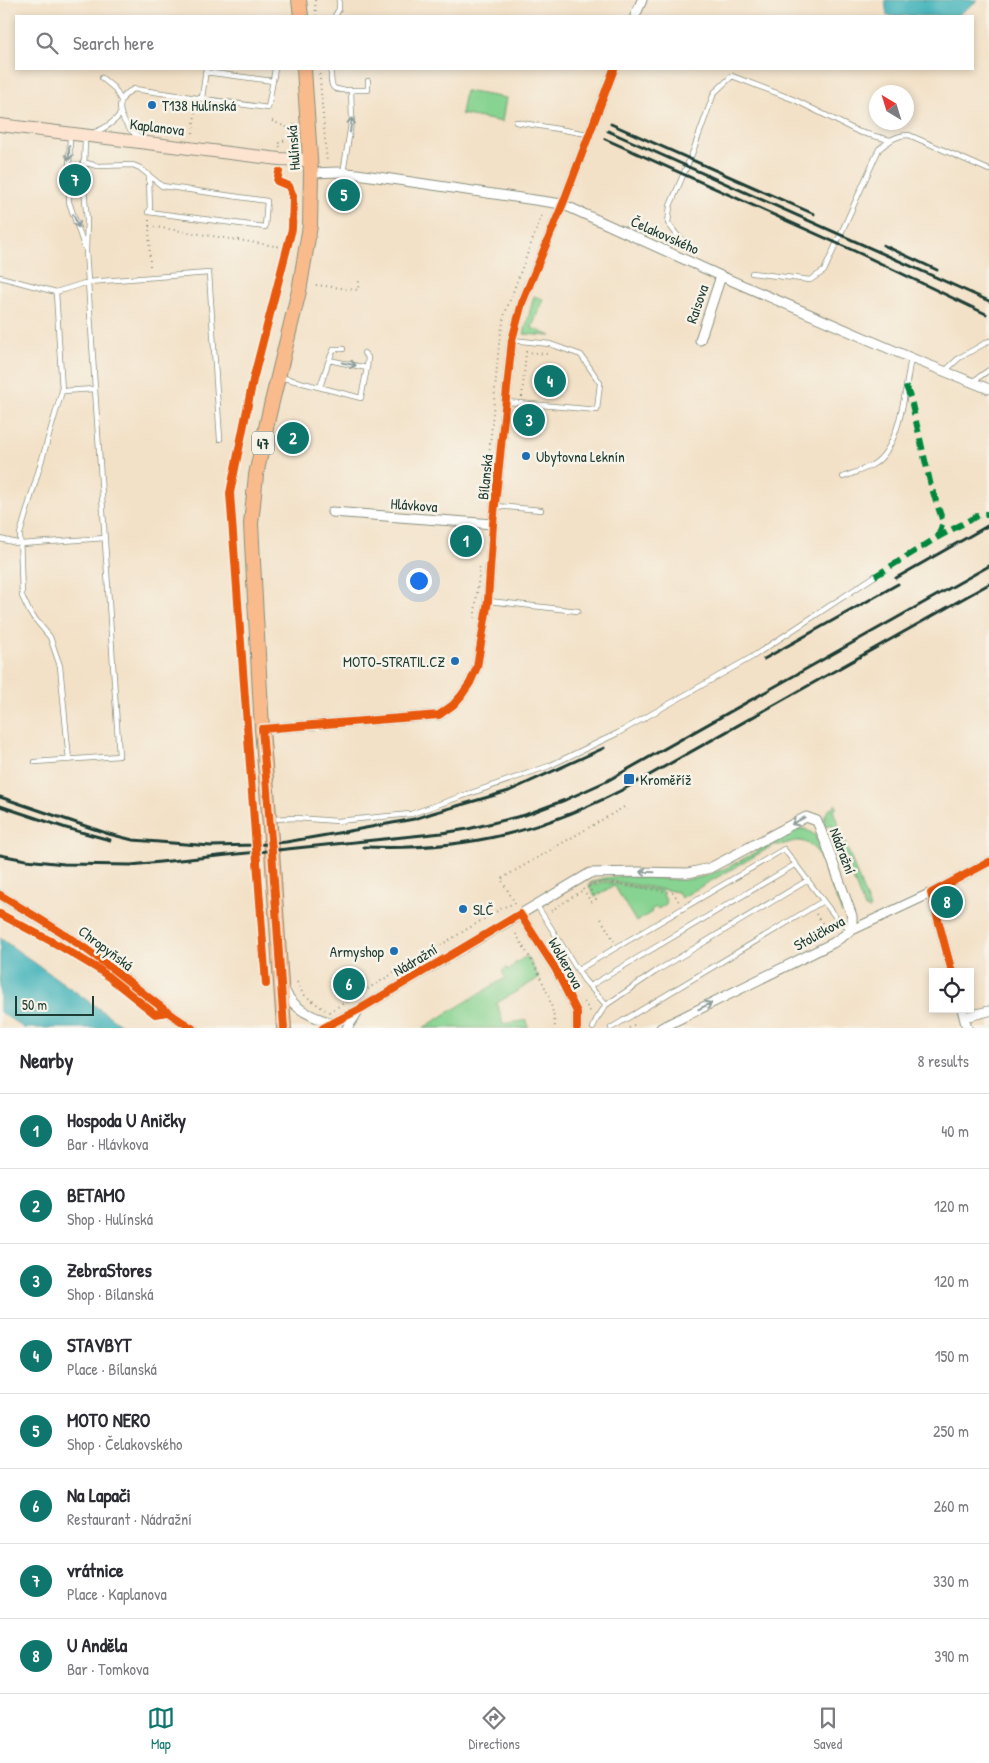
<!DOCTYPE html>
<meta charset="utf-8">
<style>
:root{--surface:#fff;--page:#f2f2f3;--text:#2b2b33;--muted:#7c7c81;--line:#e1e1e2;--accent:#0f766e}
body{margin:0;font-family:"Patrick Hand",sans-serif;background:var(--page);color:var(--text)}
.controls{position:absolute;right:15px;bottom:15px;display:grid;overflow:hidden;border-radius:0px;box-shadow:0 2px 8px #0003}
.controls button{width:45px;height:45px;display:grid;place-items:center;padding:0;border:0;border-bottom:1px solid var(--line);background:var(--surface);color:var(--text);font:25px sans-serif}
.compass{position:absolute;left:869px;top:85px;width:45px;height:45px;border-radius:50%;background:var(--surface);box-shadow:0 2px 8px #0003;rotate:322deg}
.scale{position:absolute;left:15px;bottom:12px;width:79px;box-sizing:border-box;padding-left:5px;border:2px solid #1f3d34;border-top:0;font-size:14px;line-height:18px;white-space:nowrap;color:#1f3d34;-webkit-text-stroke:4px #f7f3e8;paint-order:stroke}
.you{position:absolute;left:418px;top:580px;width:18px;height:18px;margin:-12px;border:4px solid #fff;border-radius:50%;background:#1a73e8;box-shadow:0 0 0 8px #1a73e833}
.badge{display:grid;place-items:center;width:32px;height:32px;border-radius:50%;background:var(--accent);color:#fff;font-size:16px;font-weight:700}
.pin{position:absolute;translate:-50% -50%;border:2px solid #fff;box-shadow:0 1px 5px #0006}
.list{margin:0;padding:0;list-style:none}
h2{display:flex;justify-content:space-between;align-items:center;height:65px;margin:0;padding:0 20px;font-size:21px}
h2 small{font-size:16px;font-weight:400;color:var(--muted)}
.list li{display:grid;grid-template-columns:32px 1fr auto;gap:15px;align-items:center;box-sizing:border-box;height:75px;padding:0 20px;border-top:1px solid var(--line)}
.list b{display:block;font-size:19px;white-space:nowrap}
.list p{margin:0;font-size:16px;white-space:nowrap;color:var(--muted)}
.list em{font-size:16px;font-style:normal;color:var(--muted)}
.icon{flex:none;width:28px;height:28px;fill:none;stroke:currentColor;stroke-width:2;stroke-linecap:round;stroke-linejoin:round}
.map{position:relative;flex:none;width:989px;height:1028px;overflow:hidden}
.search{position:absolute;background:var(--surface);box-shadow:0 2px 8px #0003;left:15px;right:15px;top:15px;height:55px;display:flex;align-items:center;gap:12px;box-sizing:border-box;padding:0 18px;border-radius:0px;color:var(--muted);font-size:19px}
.sheet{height:665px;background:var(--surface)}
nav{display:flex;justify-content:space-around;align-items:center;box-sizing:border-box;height:70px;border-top:1px solid var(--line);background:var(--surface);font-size:14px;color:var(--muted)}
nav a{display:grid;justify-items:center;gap:2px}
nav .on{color:var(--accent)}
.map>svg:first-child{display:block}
</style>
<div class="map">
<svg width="989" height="1028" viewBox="0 0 989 1028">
<rect width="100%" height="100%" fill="#f7f3e8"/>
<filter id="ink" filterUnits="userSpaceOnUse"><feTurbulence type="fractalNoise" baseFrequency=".02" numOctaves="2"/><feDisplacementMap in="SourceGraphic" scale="10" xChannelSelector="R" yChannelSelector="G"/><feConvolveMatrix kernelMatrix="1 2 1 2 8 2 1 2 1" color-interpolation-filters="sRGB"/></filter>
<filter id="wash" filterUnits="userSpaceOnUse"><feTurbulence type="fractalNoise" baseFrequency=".0096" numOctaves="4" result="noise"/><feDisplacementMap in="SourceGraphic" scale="20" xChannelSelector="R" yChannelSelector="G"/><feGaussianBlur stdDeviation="1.12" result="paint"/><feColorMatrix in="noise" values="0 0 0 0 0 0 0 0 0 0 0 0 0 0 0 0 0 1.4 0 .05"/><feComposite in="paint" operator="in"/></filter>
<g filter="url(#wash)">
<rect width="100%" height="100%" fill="#f3e1c7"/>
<path fill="#87d391" stroke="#538862" d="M465,91l41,7 -4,24 -41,-8z
M534,296l9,3 -11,29 19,8 -27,-2z
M836,804l1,3 -4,3 37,99h-2l-4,-2 -32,-83 -7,3c-3,-12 2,-16 11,-23z
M795,829h10l10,6 30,77 -3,1 -24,-60c-19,-22 -26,-7 -44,-8l-93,53 -3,-6 -73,-12 -17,4c31,-16 69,-2 103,-5 33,-4 74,-34 104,-50z
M605,882l56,9 5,9 -1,1 1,3 -8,5 -2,-2 -5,3 1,2 -16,10 -22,-37 -19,12 -6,-11z
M527,956l12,22 -42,25 6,21 24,-4 1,8h-105l82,-50 -3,-7 5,-3 1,2 6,-4v-2z"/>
<path fill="#41b2ba" stroke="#307877" d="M885,0h93l-21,16h-70z
M0,938l126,90h-102l-24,-16z"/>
</g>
<g filter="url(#ink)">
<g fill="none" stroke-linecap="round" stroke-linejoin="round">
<defs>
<path id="lane" d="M335,16l4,-7v-9
M331,69c0,19 -1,22 20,21l1,28 -9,55
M205,72l68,9
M102,78l12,10 7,12
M351,90h17v-9
M202,98l4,-29
M516,122l72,12
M95,132c11,-4 19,-9 26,-19
M142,139c-19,-12 -34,-38 -8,-50l134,19 7,-39
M83,162l14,4 36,-1 7,3 22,18 105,15 -2,26 -117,-15
M84,170l1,-32
M69,171l1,-36
M149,176l1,36
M69,190v12l15,44
M690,246l-13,-11 -9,-12 2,-17 22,-52 22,-61 18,-17 63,24 64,32 31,8
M752,273l58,7 14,-9 55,-122c10,-8 17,-14 30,-14l80,35
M0,277l56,15 32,-10 121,-9 11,166
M56,292l6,99
M364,353l4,4 -1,11
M329,360l5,-11h9
M945,371l14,-13 30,-17
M280,377l81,21 6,-30 -38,-8 -9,27
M972,382l17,-12
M507,402l90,8 3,-27 -19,-28 -31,-11 -38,-4
M843,477c10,-4 20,-7 29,-12 29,-16 33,-77 39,-107
M495,506l46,4
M0,539l21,5 84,-6
M488,601l90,10
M69,760l-9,-94 -10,-29 -20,-24 -8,-17 -2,-62 42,-143 33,-2
M35,762l84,-6 -33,-505 1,-31 -3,-31
M271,819l25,-1 41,3 74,-7 138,-48 69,-33 134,-76 123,-81
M536,904l48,76 22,25
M578,970l206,-121 53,70 15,11
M590,986l206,-122
M593,1028l3,-8 10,-15 49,-33 153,-92
M611,1028l212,-127"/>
<path id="street" d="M635,16l7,-16
M311,173l27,-1 19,2 205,30 159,72 190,82 78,31
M700,340l21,-64
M332,512l161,12
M262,729l177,-14 14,-10 8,-9 9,-13 7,-16 11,-66 5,-77 19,-184 10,-37 42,-102 50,-132
M931,893l21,79
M0,895c36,22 73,43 106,69 29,21 55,46 86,64
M520,914l35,54 22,44v16
M284,989c8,20 29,29 49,34
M962,1009l5,19
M964,1017l25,-6
M323,1028l37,-19 230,-136 49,-1 49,1 22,-5 96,-51 11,4 10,25 25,70v14
M347,1028l11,-17
M661,1028l172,-85 19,-13 79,-37 58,-31"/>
<path id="secondary" d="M0,125l279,34 31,1"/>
<path id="primary" d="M299,0l2,16
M284,1028l-12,-177 -10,-122 -11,-205 5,-49 13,-61 30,-123 11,-65 1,-53 -7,-104"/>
</defs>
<use href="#lane" stroke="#898f7e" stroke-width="6"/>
<use href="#street" stroke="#898f7e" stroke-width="11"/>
<use href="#secondary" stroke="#898f7e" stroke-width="14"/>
<use href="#primary" stroke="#898f7e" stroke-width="16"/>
<path stroke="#898f7e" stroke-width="2" stroke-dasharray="1 4" stroke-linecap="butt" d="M315,0l1,16
M319,69l8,94
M272,121l21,9
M193,133l3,-28
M280,147l-2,-4c10,-2 17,-12 16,-21
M149,220l1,49
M149,226l139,22
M316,285l42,5 1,-10
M522,397l4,-45 22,2
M488,469l11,-125 5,-28 39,-104
M474,623l6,-58
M613,883l61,10 5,9
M588,886l8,13 -5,3 1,1
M589,886l10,-3
M583,889l8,13
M551,911l32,-21
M816,914l12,18
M601,919l13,22
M516,934c17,29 37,59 39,94
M297,982l6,12 22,16
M584,1002l8,12
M329,1012l175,-105 11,-4 -14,-24 123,-72 3,3
M629,1028l8,-5"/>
<use href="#lane" stroke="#fff" stroke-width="4.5"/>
<use href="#street" stroke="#fff" stroke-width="9"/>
<use href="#secondary" stroke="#fde4d1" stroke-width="12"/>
<use href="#primary" stroke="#fabb8c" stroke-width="14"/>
<path stroke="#1f3d34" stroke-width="3" d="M611,124l203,90
M608,131l381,170
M605,139l256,115 125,60
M883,245l54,25
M896,578l93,-53
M764,659l134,-75
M0,797l109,37 24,6 78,6 45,-1 30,-3 58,-10 70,-13 19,-6 76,-22 95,-43
M0,806l66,22 44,12
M364,847c104,4 184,-16 275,-66l350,-197
M0,855l26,5 38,4 67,1 311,-32 26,-4 57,-14 40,-15 42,-19 382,-215"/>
<path stroke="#00873e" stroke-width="6" stroke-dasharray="12 6" stroke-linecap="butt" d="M906,386l5,14 20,86 12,36 -5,15
M875,576l63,-39 39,-21 6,-2h6"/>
<defs>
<path id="cycleway" d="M0,895c36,22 73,43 106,69 29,21 55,46 86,64
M0,914l60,32 40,24 55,44 13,-2
M952,972l-21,-79 58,-31
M266,984l-36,-491 23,-113 39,-151 1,-33 -4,-10 -12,-5 2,-9
M284,1028l-12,-177 -10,-122 177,-14 14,-10 8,-9 9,-13 7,-16 11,-66 5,-77 19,-184 10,-37 42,-102 50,-132
M323,1028l37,-19 160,-95 35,54 22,44v16"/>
</defs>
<use href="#cycleway" stroke="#f7f3e8" stroke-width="11"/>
<use href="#cycleway" stroke="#e8590c" stroke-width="8"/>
</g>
<defs><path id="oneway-shaft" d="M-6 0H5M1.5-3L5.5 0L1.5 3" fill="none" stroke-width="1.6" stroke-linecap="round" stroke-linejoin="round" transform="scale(1.25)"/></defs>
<g stroke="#8f9e9a">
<use href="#oneway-shaft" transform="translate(351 125) rotate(-82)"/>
<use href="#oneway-shaft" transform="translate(69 153) rotate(92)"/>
<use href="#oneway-shaft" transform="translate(76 221) rotate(67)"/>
<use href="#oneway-shaft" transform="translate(349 364) rotate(12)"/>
<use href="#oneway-shaft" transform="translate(798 821) rotate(152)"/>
<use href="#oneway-shaft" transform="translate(647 872) rotate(-178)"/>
<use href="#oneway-shaft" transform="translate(705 1006) rotate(-26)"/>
</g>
</g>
<g fill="#1f6fb2" stroke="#f7f3e8" stroke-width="2">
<circle cx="152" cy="105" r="5"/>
<circle cx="526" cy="456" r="5"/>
<circle cx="455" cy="661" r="5"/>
<rect x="623" y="773" width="12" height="12" rx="2.5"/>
<circle cx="463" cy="909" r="5"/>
<circle cx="394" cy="951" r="5"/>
</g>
<g text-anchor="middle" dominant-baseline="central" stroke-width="5" stroke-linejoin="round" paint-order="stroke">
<rect fill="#f7f3e8" stroke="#60746a" stroke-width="1" x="252" y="431.5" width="22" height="23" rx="4"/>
<g font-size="14" font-weight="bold" fill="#1f3d34">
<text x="263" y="443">47</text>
</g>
<g font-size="15" fill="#1f3d34" stroke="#f7f3e8" text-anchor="start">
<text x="162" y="105">T138 Hulínská</text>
<text x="536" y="456">Ubytovna Leknín</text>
<text x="445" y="661" text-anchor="end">MOTO-STRATIL.CZ</text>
<text x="640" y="779">Kroměříž</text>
<text x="473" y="909">SLČ</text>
<text x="384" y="951" text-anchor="end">Armyshop</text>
</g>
<g font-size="15" fill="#1f3d34" stroke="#f7f3e8">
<text transform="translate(157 127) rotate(7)">Kaplanova</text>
<text transform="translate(293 148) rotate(-94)">Hulínská</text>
<text transform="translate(665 235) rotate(24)">Čelakovského</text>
<text transform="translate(697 304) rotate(-71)">Raisova</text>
<text transform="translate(485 477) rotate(-84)">Bílanská</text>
<text transform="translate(414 505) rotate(4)">Hlávkova</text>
<text transform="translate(843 851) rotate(69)">Nádražní</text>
<text transform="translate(819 933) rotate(-29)">Stoličkova</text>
<text transform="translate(106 948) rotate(37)">Chropyňská</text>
<text transform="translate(415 960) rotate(-31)">Nádražní</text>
<text transform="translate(566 963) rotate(61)">Wolkerova</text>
</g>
</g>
</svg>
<div class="controls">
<button><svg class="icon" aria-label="locate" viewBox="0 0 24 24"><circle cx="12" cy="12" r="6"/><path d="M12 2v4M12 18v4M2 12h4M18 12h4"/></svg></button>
</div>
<svg class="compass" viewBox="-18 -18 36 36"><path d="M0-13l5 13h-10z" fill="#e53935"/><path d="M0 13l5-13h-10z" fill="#7c7c81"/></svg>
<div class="scale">50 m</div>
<div class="you"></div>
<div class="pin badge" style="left:466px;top:541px">1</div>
<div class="pin badge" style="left:293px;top:438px">2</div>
<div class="pin badge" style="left:529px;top:420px">3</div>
<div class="pin badge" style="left:550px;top:381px">4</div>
<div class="pin badge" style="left:344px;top:195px">5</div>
<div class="pin badge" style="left:349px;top:984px">6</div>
<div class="pin badge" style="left:75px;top:180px">7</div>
<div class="pin badge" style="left:947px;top:902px">8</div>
<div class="search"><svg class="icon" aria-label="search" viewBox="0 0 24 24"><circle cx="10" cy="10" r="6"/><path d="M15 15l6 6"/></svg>Search here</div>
</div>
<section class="sheet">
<h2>Nearby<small>8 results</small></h2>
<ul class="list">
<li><span class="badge">1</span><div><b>Hospoda U Aničky</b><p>Bar · Hlávkova</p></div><em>40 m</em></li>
<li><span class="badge">2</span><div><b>BETAMO</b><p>Shop · Hulínská</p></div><em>120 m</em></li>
<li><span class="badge">3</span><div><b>ZebraStores</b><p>Shop · Bílanská</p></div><em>120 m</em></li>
<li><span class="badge">4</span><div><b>STAVBYT</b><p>Place · Bílanská</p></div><em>150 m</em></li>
<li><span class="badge">5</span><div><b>MOTO NERO</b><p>Shop · Čelakovského</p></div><em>250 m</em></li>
<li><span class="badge">6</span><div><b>Na Lapači</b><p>Restaurant · Nádražní</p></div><em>260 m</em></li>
<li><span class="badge">7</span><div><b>vrátnice</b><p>Place · Kaplanova</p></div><em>330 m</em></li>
<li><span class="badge">8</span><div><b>U Anděla</b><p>Bar · Tomkova</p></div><em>390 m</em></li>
</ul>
</section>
<nav>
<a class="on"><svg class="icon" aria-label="map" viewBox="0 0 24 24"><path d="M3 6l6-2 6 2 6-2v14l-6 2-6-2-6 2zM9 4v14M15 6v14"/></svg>Map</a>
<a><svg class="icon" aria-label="directions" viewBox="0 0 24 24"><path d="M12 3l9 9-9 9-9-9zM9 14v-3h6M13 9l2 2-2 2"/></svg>Directions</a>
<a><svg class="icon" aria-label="saved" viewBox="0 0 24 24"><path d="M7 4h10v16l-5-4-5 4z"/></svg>Saved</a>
</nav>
